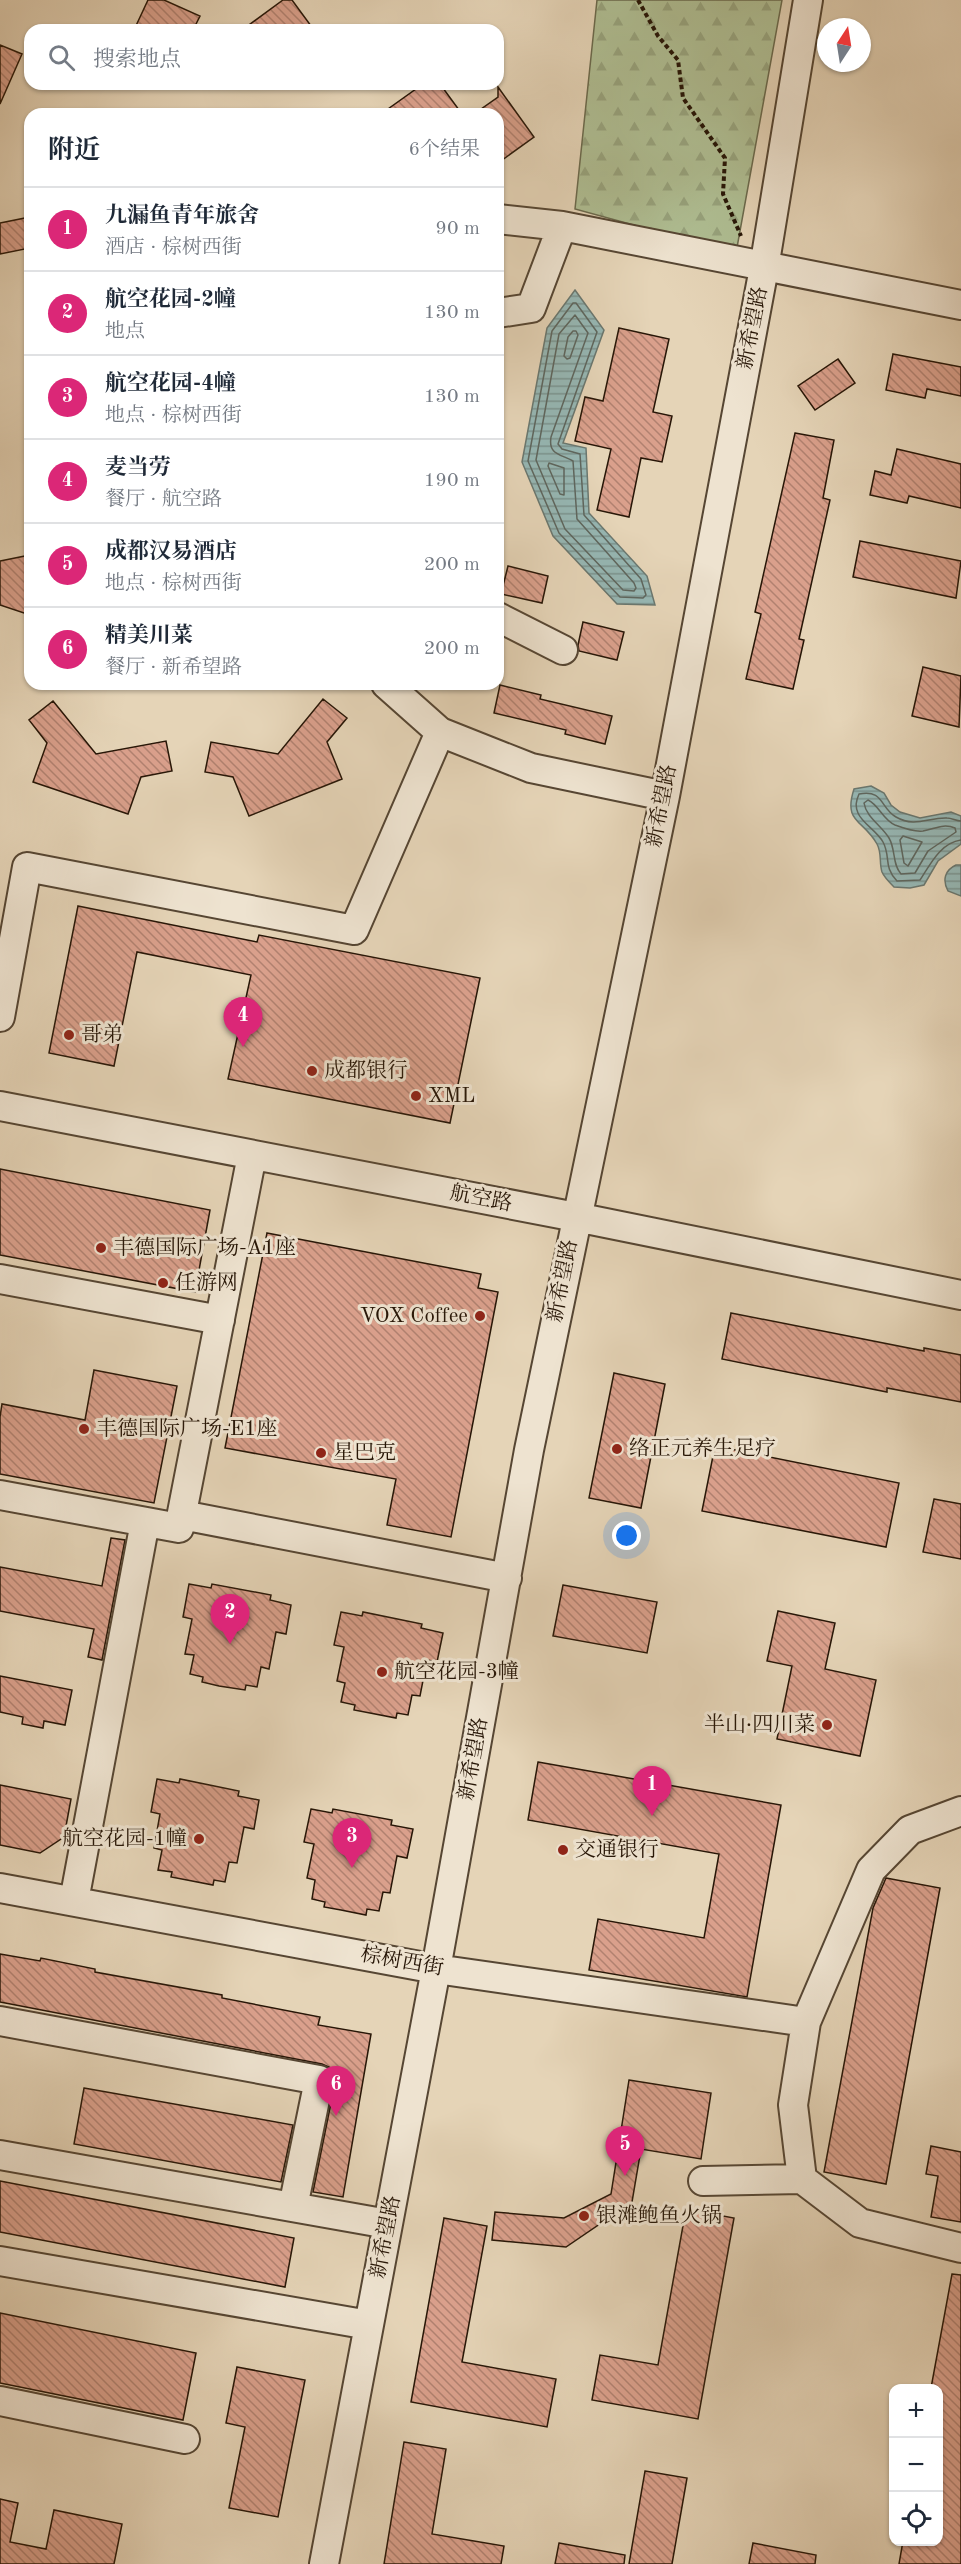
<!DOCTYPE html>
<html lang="zh">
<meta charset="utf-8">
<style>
:root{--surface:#fff;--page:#f6f6f7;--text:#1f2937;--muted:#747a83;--line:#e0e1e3;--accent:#db2777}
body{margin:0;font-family:"Old Standard TT","Noto Serif SC",serif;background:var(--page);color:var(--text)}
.controls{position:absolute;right:18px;bottom:18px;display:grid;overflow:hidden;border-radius:12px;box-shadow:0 2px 4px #0004}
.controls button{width:54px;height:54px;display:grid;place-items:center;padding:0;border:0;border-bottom:2px solid var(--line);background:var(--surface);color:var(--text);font:30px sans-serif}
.compass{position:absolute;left:817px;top:18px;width:54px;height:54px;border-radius:50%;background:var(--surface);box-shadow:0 2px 4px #0004;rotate:12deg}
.you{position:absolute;left:627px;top:1536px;width:21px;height:21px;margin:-15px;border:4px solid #fff;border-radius:50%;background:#1a73e8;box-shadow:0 0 0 9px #1a73e833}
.badge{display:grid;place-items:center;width:39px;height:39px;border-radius:50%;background:var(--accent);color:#fff;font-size:20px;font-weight:700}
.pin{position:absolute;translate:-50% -50px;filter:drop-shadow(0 2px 3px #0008)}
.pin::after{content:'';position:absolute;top:32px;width:21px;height:18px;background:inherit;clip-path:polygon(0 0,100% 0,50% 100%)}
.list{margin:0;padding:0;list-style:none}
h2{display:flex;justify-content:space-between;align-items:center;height:78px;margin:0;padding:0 24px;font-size:26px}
h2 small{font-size:20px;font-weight:400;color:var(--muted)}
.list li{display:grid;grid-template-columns:39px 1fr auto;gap:18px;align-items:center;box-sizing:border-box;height:84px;padding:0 24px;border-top:2px solid var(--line)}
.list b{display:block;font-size:22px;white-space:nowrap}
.list p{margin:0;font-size:20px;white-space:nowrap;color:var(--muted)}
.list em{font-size:20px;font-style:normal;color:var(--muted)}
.icon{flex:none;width:33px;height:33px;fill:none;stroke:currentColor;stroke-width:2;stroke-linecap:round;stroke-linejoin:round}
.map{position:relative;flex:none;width:961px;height:2564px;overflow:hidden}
.search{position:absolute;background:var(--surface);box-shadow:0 2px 4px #0004;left:24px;top:24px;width:480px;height:66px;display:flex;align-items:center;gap:15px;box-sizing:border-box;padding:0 21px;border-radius:18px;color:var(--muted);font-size:22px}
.panel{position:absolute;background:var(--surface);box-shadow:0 2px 4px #0004;left:24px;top:108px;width:480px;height:582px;border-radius:18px}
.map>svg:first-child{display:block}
</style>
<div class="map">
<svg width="961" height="2564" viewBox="0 0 961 2564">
<defs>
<pattern id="forest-firs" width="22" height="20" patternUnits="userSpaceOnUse" patternTransform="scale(1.5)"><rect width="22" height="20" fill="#afbe93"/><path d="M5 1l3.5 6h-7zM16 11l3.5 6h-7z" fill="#97a37d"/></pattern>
<pattern id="water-rules" width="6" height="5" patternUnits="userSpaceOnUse" patternTransform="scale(1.5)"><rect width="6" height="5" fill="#96b7b4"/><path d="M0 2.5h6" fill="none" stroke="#7a9490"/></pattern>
<pattern id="building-back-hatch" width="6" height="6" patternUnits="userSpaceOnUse" patternTransform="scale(1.5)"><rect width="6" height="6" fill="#daa08c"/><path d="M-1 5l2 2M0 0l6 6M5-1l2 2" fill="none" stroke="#b18170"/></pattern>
</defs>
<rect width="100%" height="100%" fill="#e5d4b7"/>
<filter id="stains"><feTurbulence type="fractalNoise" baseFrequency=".00333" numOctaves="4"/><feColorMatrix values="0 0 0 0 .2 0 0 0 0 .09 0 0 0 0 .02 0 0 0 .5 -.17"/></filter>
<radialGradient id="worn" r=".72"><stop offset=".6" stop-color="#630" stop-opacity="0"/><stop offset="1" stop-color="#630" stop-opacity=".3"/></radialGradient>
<path fill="url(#forest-firs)" stroke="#6b6a4d" stroke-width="1.5" d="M597,0h185l-46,253 -161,-44z"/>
<path fill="url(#water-rules)" stroke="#6a776f" stroke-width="1.5" d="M575,290l29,40 -41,113 23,5 3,65 58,63 8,29 -38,-1 -64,-68 -31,-74 25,-134z
M871,786l13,7 7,12 9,7 20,6 31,-6 10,4v28l-23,17 -14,24 -14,3 -16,-1c-4,-4 -10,-10 -12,-15 -3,-9 0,-19 -5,-28 -14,-25 -34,-21 -23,-55z
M956,865h5v31l-13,-5c-6,-11 -3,-21 8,-26z"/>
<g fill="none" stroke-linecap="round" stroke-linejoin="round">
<path stroke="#5e665e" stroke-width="1.5" d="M576,303l21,29 -39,112 4,5 18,5 4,61 57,64 5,16 -3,3 -23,-1 -61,-64 -31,-72 24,-130 21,-28z
M575,315l13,18 -37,104c-3,18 10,17 22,24l4,58 57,64 2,5 -2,3 -11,-1 -58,-61 -29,-69 23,-126z
M573,331h3l2,4 -8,23 -3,1 -3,-3 4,-19z
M549,463l15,5v27l-4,-1 -12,-28z
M868,800c11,5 15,20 27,25 8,3 20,7 28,6 12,-2 20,-8 32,-3l1,4 -28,19 -13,22 -14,1c-9,-10 -5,-24 -12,-36 -7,-12 -23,-21 -25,-35z
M961,821c-5,0 -9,-3 -14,-3 -18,-1 -32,10 -51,-1 -16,-9 -12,-28 -37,-23 -3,7 -4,12 -1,19 4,10 19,18 25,29 8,15 0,24 14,39l23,-1c10,-15 20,-37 41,-40
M903,836l19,6 -14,24 -4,-3 -4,-23z"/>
</g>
<path fill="url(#building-back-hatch)" stroke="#271607" stroke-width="1.5" d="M148,0h16l36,16 -7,14h-59z
M283,0h9l22,30h-72z
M0,45l22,9 -22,50z
M423,84h17l22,30h-81z
M498,87l36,50 -36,26v-49h-24l24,-17z
M30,217v31l-30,6v-31z
M619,328l50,11 -16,73 19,4 -10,46 -21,-4 -12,59 -32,-7 14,-61 -36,-8 10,-44 18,4z
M893,354l68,13v29l-34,-7 -2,9 -39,-8z
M838,359l17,24 -40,27 -17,-24z
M795,433l39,7 -11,58 7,2 -31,139 5,1 -11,49 -47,-10 15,-65 -6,-2z
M897,449l64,15v44l-52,-12 -2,7 -37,-8 5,-24 16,4z
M860,541l101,20 -5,37 -103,-21z
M30,555v60l-30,-10v-44z
M508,566l40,10 -6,27 -41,-9z
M583,622l41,10 -7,28 -38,-9 -1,-6z
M923,667l38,9 -2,51 -47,-11z
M500,685l41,10 -1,4 72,17 -7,28 -40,-10 1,-4 -72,-17z
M323,699l24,19 -20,24 15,37 -93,37 -16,-39 -28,-5 6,-30 67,12z
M53,701l43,53 70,-13 6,30 -31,6 -13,37 -95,-32 14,-39 -18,-23z
M78,906l179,36 2,-7 221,43 -30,145 -222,-44 23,-104 -114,-23 -23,114 -65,-13z
M0,1169l210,41 -15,82 -195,-37z
M267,1233l214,41 -3,14 20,4 -47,245 -64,-12 9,-46 -171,-31z
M731,1313l193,38v-3l37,7v47l-74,-14v4l-165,-33z
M94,1370l83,16 -23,117 -154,-29v-57l2,-13 83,16z
M614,1373l51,11 -24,124 -52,-10z
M715,1446l184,37 -13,64 -184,-36z
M934,1499l27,5v55l-38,-7z
M111,1538l14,2 -23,120 -14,-3 6,-28 -94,-18v-44l102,19z
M189,1584l22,4 1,-4 59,11 -1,5 21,5 -5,29 -10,-2 -7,37 -8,-2 -4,20 -11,-2 -1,5 -26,-4 -17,-4 1,-5 -13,-3 4,-19 -9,-1 7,-35 -9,-2z
M563,1585l94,17 -10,51 -94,-17z
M778,1611l57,12 -10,46 51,11 -16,76 -83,-17 15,-73 -25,-5z
M341,1612l21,4 1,-4 59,12 -1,4 22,5 -6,29 -10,-2 -7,36 -8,-1 -4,20 -11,-2 -1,5 -26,-5 -16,-3 1,-5 -14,-3 4,-19 -8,-2 7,-34 -10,-2z
M0,1676l72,14 -7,35 -21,-4 -1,7 -21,-4 1,-7 -23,-5z
M538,1762l243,43 -34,192 -158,-27 9,-51 106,19 15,-84 -191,-34z
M157,1779l22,4 1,-4 59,12 -1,5 21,4 -5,29 -10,-2 -7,36 -8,-1 -4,20 -11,-2 -1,5 -26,-5 -16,-3 1,-5 -14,-2 4,-20 -8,-2 6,-34 -9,-2z
M0,1785l71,14 -7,38 -24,16 -40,-8z
M311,1809l21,4 1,-4 59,11 -1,5 22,4 -6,29 -10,-2 -7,37 -7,-1 -4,19 -12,-2 -1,6 -25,-5 -17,-3 1,-5 -13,-3 3,-19 -8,-2 7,-34 -10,-2z
M886,1878l54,10 -54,296 -62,-12 49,-264z
M0,1954l40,7 1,-3 54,11v3l127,23v3l98,19 -2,8 53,9 -28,163 -30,-5 22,-109 -1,-9 -5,-7 -7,-3 -322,-62z
M629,2080l82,13 -10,66 -60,-10 -9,53 -66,45 -74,-7 3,-28 69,6 47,-24z
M84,2088l209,37 -12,57 -207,-38z
M931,2146l30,6v70l-30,-5 7,-41 -12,-2z
M0,2181l294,57 -9,49 -285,-55z
M686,2209l48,9 -36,201 -106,-19 8,-45 58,10z
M444,2218l43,8 -25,136 94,17 -9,48 -136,-25z
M952,2274l9,1v289h-62l4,-23h36v-153h-8z
M0,2313l196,40 -13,67 -183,-37z
M237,2367l68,13 -27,137 -49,-9 16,-81 -19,-4z
M404,2442l42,7 -14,85 72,12 -3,18h-117z
M645,2471l42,7 -15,86h-43z
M0,2499l18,4 -8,39 36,7 8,-39 68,14 -8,40h-114z
M559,2543l66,12 -1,9h-69z
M753,2543l63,12 -1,9h-66z"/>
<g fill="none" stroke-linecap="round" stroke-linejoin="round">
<defs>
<path id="minor" d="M498,219l64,7 399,79
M498,313l33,-5 31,-82
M498,617l65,33
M386,684l54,48 91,36 134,28
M0,1017l27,-150 327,63 86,-198
M0,1106l576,111 385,78
M0,1279l220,41
M0,1495l179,33 73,-373
M182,1515l325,63
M0,1888l436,81 370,53
M74,1901l71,-379
M0,2021l319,59 -26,127
M0,2155l388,69
M802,2179l-9,-74 13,-83 65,-152 39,-40 51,-19
M802,2179l58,44 101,25
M703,2181l99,-2
M0,2261l369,64
M0,2401l185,38
M324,2564l112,-595 93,-519 136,-654 99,-528 44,-268"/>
</defs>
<use href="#minor" stroke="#564633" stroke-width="32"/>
<path stroke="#271607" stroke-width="4" stroke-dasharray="4.5 3" stroke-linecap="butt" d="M638,0l20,36 20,24 5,38 42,60 -2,36 18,42"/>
<use href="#minor" stroke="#eee3d0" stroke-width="28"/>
</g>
<g fill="#8f2418" stroke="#eee3d0" stroke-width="2">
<circle cx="69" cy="1035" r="6"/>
<circle cx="312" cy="1071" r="6"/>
<circle cx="416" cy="1096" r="6"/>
<circle cx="101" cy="1248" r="6"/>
<circle cx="163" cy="1283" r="6"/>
<circle cx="480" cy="1316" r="6"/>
<circle cx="84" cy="1429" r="6"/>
<circle cx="617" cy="1449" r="6"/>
<circle cx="321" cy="1453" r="6"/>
<circle cx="382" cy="1672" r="6"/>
<circle cx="827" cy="1725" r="6"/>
<circle cx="199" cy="1839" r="6"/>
<circle cx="563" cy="1850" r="6"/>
<circle cx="584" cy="2216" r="6"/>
</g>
<g text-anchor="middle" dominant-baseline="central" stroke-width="6" stroke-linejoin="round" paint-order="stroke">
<g font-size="21" fill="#271607" stroke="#eee3d0">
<text transform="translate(753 328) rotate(-79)">新希望路</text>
<text transform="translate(662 806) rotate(-79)">新希望路</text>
<text transform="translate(481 1199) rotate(11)">航空路</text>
<text transform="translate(563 1281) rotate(-79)">新希望路</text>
<text transform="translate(474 1759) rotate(-80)">新希望路</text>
<text transform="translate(402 1962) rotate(10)">棕树西街</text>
<text transform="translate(386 2237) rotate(-79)">新希望路</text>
</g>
<g font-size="21" fill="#271607" stroke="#eee3d0" text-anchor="start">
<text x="81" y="1035">哥弟</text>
<text x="324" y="1071">成都银行</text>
<text x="428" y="1096">XML</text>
<text x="113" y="1248">丰德国际广场-A1座</text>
<text x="175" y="1283">任游网</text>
<text x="468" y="1316" text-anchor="end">VOX Coffee</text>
<text x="96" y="1429">丰德国际广场-E1座</text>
<text x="629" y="1449">络正元养生足疗</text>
<text x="333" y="1453">星巴克</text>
<text x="394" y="1672">航空花园-3幢</text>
<text x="815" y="1725" text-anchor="end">半山·四川菜</text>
<text x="187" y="1839" text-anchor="end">航空花园-1幢</text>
<text x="575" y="1850">交通银行</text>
<text x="596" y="2216">银滩鲍鱼火锅</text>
</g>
</g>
<rect width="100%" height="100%" filter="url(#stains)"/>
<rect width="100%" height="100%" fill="url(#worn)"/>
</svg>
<div class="controls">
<button>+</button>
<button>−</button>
<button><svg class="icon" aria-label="locate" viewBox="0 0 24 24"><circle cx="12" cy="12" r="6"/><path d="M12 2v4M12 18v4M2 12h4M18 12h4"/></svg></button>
</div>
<svg class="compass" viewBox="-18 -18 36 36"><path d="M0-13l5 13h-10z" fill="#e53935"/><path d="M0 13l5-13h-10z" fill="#747a83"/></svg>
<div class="you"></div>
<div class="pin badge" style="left:652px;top:1816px">1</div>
<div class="pin badge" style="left:230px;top:1644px">2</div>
<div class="pin badge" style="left:352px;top:1868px">3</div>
<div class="pin badge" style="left:243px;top:1047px">4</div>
<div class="pin badge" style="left:625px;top:2176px">5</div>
<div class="pin badge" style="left:336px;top:2116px">6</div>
<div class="search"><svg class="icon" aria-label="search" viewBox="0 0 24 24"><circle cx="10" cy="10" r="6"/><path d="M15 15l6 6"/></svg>搜索地点</div>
<section class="panel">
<h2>附近<small>6个结果</small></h2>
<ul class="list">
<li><span class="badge">1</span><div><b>九漏鱼青年旅舍</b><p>酒店 · 棕树西街</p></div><em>90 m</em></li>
<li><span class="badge">2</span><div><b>航空花园-2幢</b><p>地点</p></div><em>130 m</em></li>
<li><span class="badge">3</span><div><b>航空花园-4幢</b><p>地点 · 棕树西街</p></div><em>130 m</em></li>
<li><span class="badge">4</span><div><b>麦当劳</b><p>餐厅 · 航空路</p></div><em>190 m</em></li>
<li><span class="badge">5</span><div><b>成都汉易酒店</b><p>地点 · 棕树西街</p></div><em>200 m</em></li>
<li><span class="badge">6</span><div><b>精美川菜</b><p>餐厅 · 新希望路</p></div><em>200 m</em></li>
</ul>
</section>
</div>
